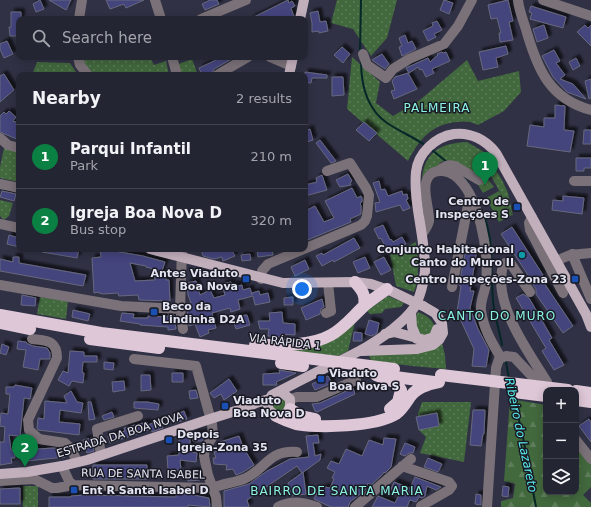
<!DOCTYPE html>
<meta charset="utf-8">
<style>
:root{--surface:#242533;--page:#2c2d3b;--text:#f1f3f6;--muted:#a3a5ac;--line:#41424e;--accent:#0b8043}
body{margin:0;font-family:"DejaVu Sans",sans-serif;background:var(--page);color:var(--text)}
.controls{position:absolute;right:12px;bottom:12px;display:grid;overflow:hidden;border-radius:8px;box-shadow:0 2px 10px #0003}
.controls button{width:36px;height:36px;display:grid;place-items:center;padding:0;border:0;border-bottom:1px solid var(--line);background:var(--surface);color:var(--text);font:20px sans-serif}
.you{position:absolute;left:302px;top:289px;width:14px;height:14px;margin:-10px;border:3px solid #fff;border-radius:50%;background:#1a73e8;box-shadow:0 0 0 6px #1a73e833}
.badge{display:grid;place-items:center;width:26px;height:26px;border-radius:50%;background:var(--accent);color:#fff;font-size:13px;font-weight:700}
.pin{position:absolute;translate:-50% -33px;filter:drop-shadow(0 1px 2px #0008)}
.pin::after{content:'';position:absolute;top:21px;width:14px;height:12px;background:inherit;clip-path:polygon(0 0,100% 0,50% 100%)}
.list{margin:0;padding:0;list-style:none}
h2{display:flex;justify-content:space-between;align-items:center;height:52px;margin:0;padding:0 16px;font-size:17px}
h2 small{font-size:13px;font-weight:400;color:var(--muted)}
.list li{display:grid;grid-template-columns:26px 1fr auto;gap:12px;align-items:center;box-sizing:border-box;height:64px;padding:0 16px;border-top:1px solid var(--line)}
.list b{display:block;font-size:15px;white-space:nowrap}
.list p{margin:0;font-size:13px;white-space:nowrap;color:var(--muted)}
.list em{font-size:13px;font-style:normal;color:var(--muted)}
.icon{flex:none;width:22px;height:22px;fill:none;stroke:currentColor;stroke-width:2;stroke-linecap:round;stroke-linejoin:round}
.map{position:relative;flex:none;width:591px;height:507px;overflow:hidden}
.search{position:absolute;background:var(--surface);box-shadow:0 2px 10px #0003;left:16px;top:16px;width:292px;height:44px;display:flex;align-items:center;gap:10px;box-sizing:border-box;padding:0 14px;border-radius:8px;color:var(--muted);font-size:15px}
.panel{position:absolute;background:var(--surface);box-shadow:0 2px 10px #0003;left:16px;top:72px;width:292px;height:180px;border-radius:8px}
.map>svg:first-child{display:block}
</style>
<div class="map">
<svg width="591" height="507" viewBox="0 0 591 507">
<defs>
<pattern id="grass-dots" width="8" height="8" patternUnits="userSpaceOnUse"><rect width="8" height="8" fill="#42683d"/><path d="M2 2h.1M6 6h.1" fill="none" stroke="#5d7d5a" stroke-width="1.8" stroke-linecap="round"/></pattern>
<pattern id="forest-firs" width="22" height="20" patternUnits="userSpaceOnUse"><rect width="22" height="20" fill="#42683d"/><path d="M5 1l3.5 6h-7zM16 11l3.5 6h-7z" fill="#5d7d5a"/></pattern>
<pattern id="park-crowns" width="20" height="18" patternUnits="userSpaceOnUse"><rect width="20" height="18" fill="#42683d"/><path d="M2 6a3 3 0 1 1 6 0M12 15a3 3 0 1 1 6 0" fill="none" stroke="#5d7d5a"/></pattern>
<filter id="shadow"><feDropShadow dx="3.5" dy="-3.5" stdDeviation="1" flood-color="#0009"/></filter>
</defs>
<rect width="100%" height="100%" fill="#303144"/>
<path fill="url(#grass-dots)" d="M337,0h60l-10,38 -16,18 -18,-27 -22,-6z
M82,57h68l4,8 12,-4 3,14h-75l-10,-11z
M352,57l28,25 -4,21 17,13 27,-16 47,-40 11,21 41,-10 2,21 -17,19 -26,14c-8,-4 -13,-4 -21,-3 -26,2 -38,18 -49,39l-61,-52z
M192,59l6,16h-18l-4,-10z
M37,62l33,1 8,12h-46z
M467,142l17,10 18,28 6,13 5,23 -23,-42c-7,0 -16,1 -22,-1 -10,-5 -25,-21 -31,-5l-9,2 -6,8c3,-27 20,-35 45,-36z
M4,148l15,3v31l-19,-4v-11z
M0,200l13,3 -4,13 -5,4 -4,-4z
M416,242c2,17 4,34 -2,50l-18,-6 -6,-31z
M388,296l16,7 -3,4 -16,2 -3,4 -12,1 -3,-3 -12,11 -7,29 -10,5 -56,-5 69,-29z
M40,297l28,4 -2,18 -29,-5z
M418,312c8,3 16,8 17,17l-8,8 -10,-4 -2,-15z
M442,343l3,12 1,14 -34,-3 -39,-5 -3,-2 -1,-5z
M272 405a7 7 0 1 1 14 0a7 7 0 1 1-14 0Z
M422,402h49l-7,60 -44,-9 6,-16 -7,-7 -1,-16z
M23,486h15v21h-15z"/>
<path fill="url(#forest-firs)" d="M510,399l36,6v87h30v-47l15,18v24l-8,8 8,8v4h-90v-6l12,-3 2,-14 -11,-3z"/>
<path fill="url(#park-crowns)" d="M486,177l8,10 -11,6 -6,-10z"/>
<path fill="#42683d" d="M499,191l13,24 -13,7 -13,-24z"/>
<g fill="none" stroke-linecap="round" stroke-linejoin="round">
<path stroke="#052728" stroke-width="2" d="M360,51l1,-51
M361,61c0,23 6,48 26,62 12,8 26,14 38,22
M432,150l15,12
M462,176l6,7
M483,214c13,30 6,63 11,95 2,12 6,24 8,36
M506,362l3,17
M513,397l9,35 14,75"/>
</g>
<path fill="#44447e" stroke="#67687e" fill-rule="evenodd" filter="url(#shadow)" d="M40,0l4,9 -8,3 -3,-8z
M49,0h22l-5,10z
M106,0h38l-18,8 -2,-4 -14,5z
M210,0h7l2,4 -14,6 -3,-6z
M288,0l1,3 3,-2 3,5 -4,2 3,9 -5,2 -1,-2 -5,2h-33z
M444,0l9,3 -4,11 -9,-4z
M508,0l5,21 -4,1 4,18 -13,2 -1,-9h2l-4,-15 -6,1 -3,-14z
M531,6l35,11 -3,11 -33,-9 2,-6 -3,-1z
M318,11l2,11 6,-1 2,10 -9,2v-2l-7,1v-9l-2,-10z
M11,12h10v7h-2v6h-2v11h-7l-1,-9h2z
M437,21l5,9 -8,4 2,3 -8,4 -5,-10 10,-5 -1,-3z
M544,25l4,13 -11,4 -4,-13z
M585,25l3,3 3,-3v21l-14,-14z
M405,35l3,8 4,-2 4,8 -14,7 -3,-9 3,-1 -3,-8z
M7,41l6,13 -9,4 -4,-9v-5z
M506,46l2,8 -12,4 2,9 -15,3 -4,-18z
M342,47l8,7 -7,9 -9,-8z
M554,50l6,11 -4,2 9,12 -5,4 13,5 13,15 -19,-7 -14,-15 -11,-21z
M442,52l1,1 3,-1 4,9 -18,8 2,4 -8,4 -4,-8 -2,1 -2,-3 -9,6 -3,-5 22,-10 2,4 8,-7 -1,-1z
M382,54l7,10 -4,5 -13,-9z
M219,57h16l-21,12 -3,6h-9l-3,-7 17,-8 -1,-1z
M576,58l4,8 -7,4 -4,-8z
M305,72l22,3v3h-15l-1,5 -6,-1z
M408,73l9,16 -23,10 -3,-8 4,-1 -3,-9 3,-4z
M4,74l10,16 -14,12v-26z
M332,77h11l1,18 -12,1z
M591,79v19l-2,1 -4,-18z
M555,105l10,1 -1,24 10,1 -4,21 -43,-6 3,-21 14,2v-9h11z
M9,111l7,6 -3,4 6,2v17l-19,-8v-16l4,-4 2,2z
M364,122l13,11 -8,8 -13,-11z
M310,129l3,11 -6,2 -2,-11z
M584,130h7v14h-8z
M320,140l16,21 -5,2 -15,-20z
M576,158h15v10h-7v3h-8z
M348,174l4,7 -2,2 1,2 -11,2 -4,-7z
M322,175l5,15 -22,6v-11l12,-3 -1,-4z
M379,181l2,9 4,-1 3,7 14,-5 1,4 4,-1 1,5 -2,1 4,8 -7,3 -3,-6 -24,7 -1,-9 5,-1 -7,-19z
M352,188l5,10 4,-2 1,2v4l-2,1 1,3v8l-11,5 1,3 -46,19v-30l10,-5 9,16 10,-4 -9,-17z
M2,191l14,3 -2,7 -14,-4z
M563,196l21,2 -2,16 -30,-4 1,-10 10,1z
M383,225l7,15 1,-1 2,3 9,-5 4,7 -18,8 -7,-14 -2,1 -5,-10z
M512,227l31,48 -3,2 33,49 -10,7 -27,-39v-5l-3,-4 1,-1 -33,-50z
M9,235l10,3v9l-12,-3z
M354,238l6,10 -26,14 -1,-2 -11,6 -6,-10 6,-3 1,2z
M42,249h37l-2,9 -35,-6z
M100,249h14v2l29,5 22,6 -4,12h5v6h3l1,21 -31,-1 -1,-5 -19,1 -1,-3 -15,1 -4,-1v-1l-5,1 -2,-35 9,-1zM130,263l16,3v1l8,2 1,11 -20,1z
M201,249h30l4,7 -12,5 -1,-4 -8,2 -11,-3z
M257,249h15l1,6 -15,2z
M466,249l11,1 -7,41h4l-4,17 8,21 11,21 -3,17 -14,-1 2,-17 -17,-37 4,-26 -2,-1z
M250,254l1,6 -9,1 -1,-6z
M13,257h6v6l67,12 -3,11 -83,-15v-12l13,3z
M365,257l5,11 -12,5 -5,-11z
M384,257l7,13 -10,5 -7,-13z
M305,260l4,9 -14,7 -4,-9z
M196,281l4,14 10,-5 4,8 11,-3 -3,-11 9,-2 1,3 5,-1 1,2 4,-1 1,5 7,-2 2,7v-2l7,-2 1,4 8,-2 2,9 -15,3 -2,-9 -15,4 2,9 -9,3 -1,-4 -18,5 4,15 -8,2 1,3 -9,4 -5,-13 -6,2 -2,-17v-6h4l-3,-8 -1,-12z
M523,294l6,4 23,40 -3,2 15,25 -10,5 -12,-19 4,-3 -30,-50z
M22,295l14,3 -1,8 -14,-1z
M293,297v8h-9v-7z
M322,299l2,8 -3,2 -1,5 -14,6 -5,-12z
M73,310l17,4 -2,7 -16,-4z
M282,312l1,11 12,1v11l-14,-1v3l-13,-1 1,-7h-9l-2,-8h12l-1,-8z
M122,313l12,1 -1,4h15v-2l20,1v-2h6l2,14 -8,1v-3l-28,-2v-1l-20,-3z
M247,315l3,10 -14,4 -4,-12z
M369,320l10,3 -2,10 -5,3 -7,-2z
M354,332l8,1v8h-9z
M18,341l8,1 2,2 5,2 14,2 3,5v6h-10l-2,11 -15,-3 3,-17 -9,-1z
M2,344l7,3 -3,8 -6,-2z
M70,351l14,1v4h13v6h-14l-1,10 2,1 -1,10 -11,-2 -3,5 -11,-6 5,-9 5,2z
M104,362l10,1 -1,7 -9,-1z
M279,370l17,3 -20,9 1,3h-14v-11l17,-1z
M172,373h11v9h-11z
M141,375h9l1,15 -10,1z
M328,376l4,7 -17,7 -3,-6z
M229,379l8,12 -13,9 -3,-6 -7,4 -4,-5z
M124,381l1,9 -12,2 -1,-10z
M15,385l17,3 -2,11 -6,-1 -4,38 -11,-1 2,15h3l1,8h-4l1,5 -12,2v-23h4l1,-15 -5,-1 1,-13 7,1 2,-20h-4v-7h8z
M353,388l2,6 -38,18 -2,-1 -3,-7 8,-1z
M196,390l2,8 -8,1 -1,-8z
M71,391l6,11 6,1 -2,10 -21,-3 -1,12 21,2 -1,11 -41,-5 -1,-2 1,-10 6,1 1,-18 22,2 -3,-7z
M88,402h3l4,17 -6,1z
M134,402h13l12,2 -1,6 -24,-2z
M473,410h12l-1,24h-1l-2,12 -11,-1z
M184,411l3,8 -12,4 -3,-7z
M112,412l2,5 -10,3 -2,-4z
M437,413l2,13 -20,4 -3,-13z
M589,419l2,3v20l-12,-16z
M160,420l3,8 -11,4 -1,-3 -41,14 -2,-7 17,-5 -1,-3 11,-3 12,-3 1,3z
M205,433v3l-3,5h-9v-7z
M318,435l1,8h-6l2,13 6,-2 -1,6 -18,13 -5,-7 -50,34 2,7h-25v-16l25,-7 18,-13 23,-12 19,-2 -3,-21z
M239,436l4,11 11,18 -11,7 -7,3 -3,-6 -7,1 1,-5 -13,-1 -1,-6h3l-2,-6 9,-2 -3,-8z
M179,437h11v15l7,1 -1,9 -16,-2 1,10h-13l-1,-14 12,-1z
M92,438l2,13 -7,2 -4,-13z
M384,438l12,1 -5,28 -6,6 -1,-1 -2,3 -11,10 -3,-2 -3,7 -15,12 -2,5h-17l-17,-8 4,-8 7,-4 5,1 4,-9 -2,-1 3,-6 -8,-4 4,-7 8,3 7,-15 16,7 7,-16 14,5z
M405,443l10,4 -2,6h-4l-4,3 -5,-2z
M36,445l2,4 15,-1 9,1 2,3 1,5 -38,4 -2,-15z
M428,458l14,6 -4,8 -14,-5z
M93,465h54v14h-54z
M200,471v9l-12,1 -1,-9z
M303,472l3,22 -15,2 -3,-13z
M415,477l26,10 -5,3 -9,-4 -2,10 -3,2 -3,-1 -3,5 -6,-2 -3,7h-35l6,-11 17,7 5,-10 -9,-4 3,-7 16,6z
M503,486l6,1 -1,10 -6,-1z
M20,488v16h-20v-15z
M176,494h12l21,4 1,9 -22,-2v2h-139v-10h22v-1l13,-1 92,2z
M476,494l5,1v10l-6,-1z"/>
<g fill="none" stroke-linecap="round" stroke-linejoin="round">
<path stroke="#7b7178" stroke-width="10" d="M155,0l6,19
M518,0c1,11 6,22 9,33 11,37 23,66 64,77
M543,0l48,16
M79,19l3,-19
M201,19l45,-19
M363,54l4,11 19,13 7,-9 16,-10 35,-15 14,-18 14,-26
M78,57l2,8 8,10
M172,57l5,18
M270,57l21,9
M217,75l31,-18
M0,138l8,7 11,3
M439,171c5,-5 9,-7 16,-5l24,14
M574,181h17
M0,184l19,4
M532,217l-3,6 1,7 33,63
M0,224l19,4
M422,234c3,-4 6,-8 7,-13 1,-13 -10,-37 2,-47 6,-5 17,-3 23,1 26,19 35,78 32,108 -1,9 -6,18 -5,27 2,18 11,33 20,48
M182,249l-2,60 3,20
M572,254l19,45
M556,261l14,-6 21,-2
M261,279l1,-8 6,-7 93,-39 4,-4 2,-5 2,-21 -3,-7 -16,-25 -23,8
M0,285l121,21 59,3
M452,287l18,-92
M530,292l-19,-28 -6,-1c-4,5 -3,10 -4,15 -1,35 28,75 46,104v3l-4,2
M326,313l5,-2 -3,-28
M32,339c15,2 25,1 25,19l-29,62 1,10 10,9 26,4 7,7 5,12
M134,359l62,7 16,58 1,12 -8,13 -1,7 4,19 8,22 1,10
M290,399l7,-2h20l39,-17
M576,440l15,19
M101,455l-4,-26 41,-13
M62,466l7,15 4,4
M402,466l47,16 3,4 -3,4 -28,16
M0,481l34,-2 18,9h5l16,-3 140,3c10,-5 23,-5 33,-10 21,-10 22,-28 51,-26
M278,507c14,-7 24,-5 39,0
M355,507l56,-48
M487,507l9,-139 3,-9 7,-3 8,1 31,33"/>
<path stroke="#c2afbc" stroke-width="10" d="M300,19l4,-19
M289,75l4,-18
M150,249l133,34 72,-1 16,2 20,7 23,11
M411,312l1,15 5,12
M385,334l9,-2 31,8 9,-3 3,-8
M362,351l55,-2 16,-4 6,-5 4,-7 -1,-10 -7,-10 -12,-7
M277,393l7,1 6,5v10l-7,7h-7l-7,-6 -2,-7 5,-8c14,-7 27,-14 41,-21 30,-15 62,-28 88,-52 5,-5 10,-9 14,-16 5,-9 9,-24 10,-35 1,-31 -12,-68 -9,-99 2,-19 19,-35 38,-38 17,-2 32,6 42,19l90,161 5,13
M0,474l27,-2 35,-6 25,-6 123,-41 35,-11 11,-5 13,-4"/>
<path stroke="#dec7d7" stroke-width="12" d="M355,282c7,8 11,13 9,24
M0,315l101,18 189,23
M0,323l30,6
M90,339l69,9
M255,345c24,0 54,2 76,-10 13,-7 22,-19 33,-29 7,-6 15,-11 23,-17
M376,375l19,7 6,8 -3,12 -8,7
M387,376l47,6
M576,391l15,2
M576,400l15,2
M290,409l11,7 14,3
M276,416c6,3 13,6 20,8 24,4 79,3 100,-10 6,-4 10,-11 14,-17 6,-9 18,-13 29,-15"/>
<path stroke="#c2afbc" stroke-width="10" d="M414,302l9,4"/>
<path stroke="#dec7d7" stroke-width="12" d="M290,356l104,13
M281,363l22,3
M441,375l127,15
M514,392l32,4"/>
</g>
<g fill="#1a4fb4" stroke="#191a23" stroke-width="1.5">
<rect x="513" y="203" width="8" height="8" rx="2"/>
<rect x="242" y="275" width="8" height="8" rx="2"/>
<rect x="571" y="275" width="8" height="8" rx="2"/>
<rect x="150" y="308" width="8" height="8" rx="2"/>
<rect x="317" y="375" width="8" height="8" rx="2"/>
<rect x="221" y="402" width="8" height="8" rx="2"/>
<rect x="165" y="436" width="8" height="8" rx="2"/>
<rect x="70" y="486" width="8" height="8" rx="2"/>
</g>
<circle fill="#0f9aa8" stroke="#191a23" stroke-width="1.5" cx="522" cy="255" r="4"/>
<g text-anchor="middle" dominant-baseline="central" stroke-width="3" stroke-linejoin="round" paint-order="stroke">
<g font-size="11" font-weight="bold" fill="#e4e5f2" stroke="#191a23" text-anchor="start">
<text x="509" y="201" text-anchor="end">Centro de<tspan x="509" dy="13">Inspeções S</tspan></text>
<text x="514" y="249" text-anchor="end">Conjunto Habitacional<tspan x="514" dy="13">Canto do Muro II</tspan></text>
<text x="238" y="273" text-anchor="end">Antes Viaduto<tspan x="238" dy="13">Boa Nova</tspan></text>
<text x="567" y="279" text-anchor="end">Centro Inspeções-Zona 23</text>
<text x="162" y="306">Beco da<tspan x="162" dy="13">Lindinha D2A</tspan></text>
<text x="329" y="373">Viaduto<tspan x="329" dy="13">Boa Nova S</tspan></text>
<text x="233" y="400">Viaduto<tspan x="233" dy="13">Boa Nova D</tspan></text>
<text x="177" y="434">Depois<tspan x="177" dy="13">Igreja-Zona 35</tspan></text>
<text x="82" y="490">Ent R Santa Isabel D</text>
</g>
<g font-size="11" fill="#e4e5f2" stroke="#191a23">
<text transform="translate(285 342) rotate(7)">VIA RÁPIDA 1</text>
<text transform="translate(120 435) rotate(-17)">ESTRADA DA BOA NOVA</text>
<text transform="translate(143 474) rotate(1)">RUA DE SANTA ISABEL</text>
</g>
<g font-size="12" letter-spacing="1" fill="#8bf3e4" stroke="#191a23">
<text x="437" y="108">PALMEIRA</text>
<text x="497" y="316">CANTO DO MURO</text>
<text x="337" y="491">BAIRRO DE SANTA MARIA</text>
</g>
<g font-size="12" font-style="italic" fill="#5af0f2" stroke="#191a23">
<text transform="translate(521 435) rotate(78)">Ribeiro do Lazareto</text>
</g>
</g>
</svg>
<div class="controls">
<button>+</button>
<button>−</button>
<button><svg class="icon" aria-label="layers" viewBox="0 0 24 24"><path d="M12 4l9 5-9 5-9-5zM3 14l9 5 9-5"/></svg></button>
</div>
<div class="you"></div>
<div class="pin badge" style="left:485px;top:185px">1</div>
<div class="pin badge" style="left:25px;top:467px">2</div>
<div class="search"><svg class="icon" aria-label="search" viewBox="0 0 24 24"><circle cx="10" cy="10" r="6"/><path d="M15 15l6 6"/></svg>Search here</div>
<section class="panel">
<h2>Nearby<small>2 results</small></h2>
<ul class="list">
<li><span class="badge">1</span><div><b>Parqui Infantil</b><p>Park</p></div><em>210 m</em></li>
<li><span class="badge">2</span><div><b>Igreja Boa Nova D</b><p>Bus stop</p></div><em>320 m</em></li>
</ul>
</section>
</div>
